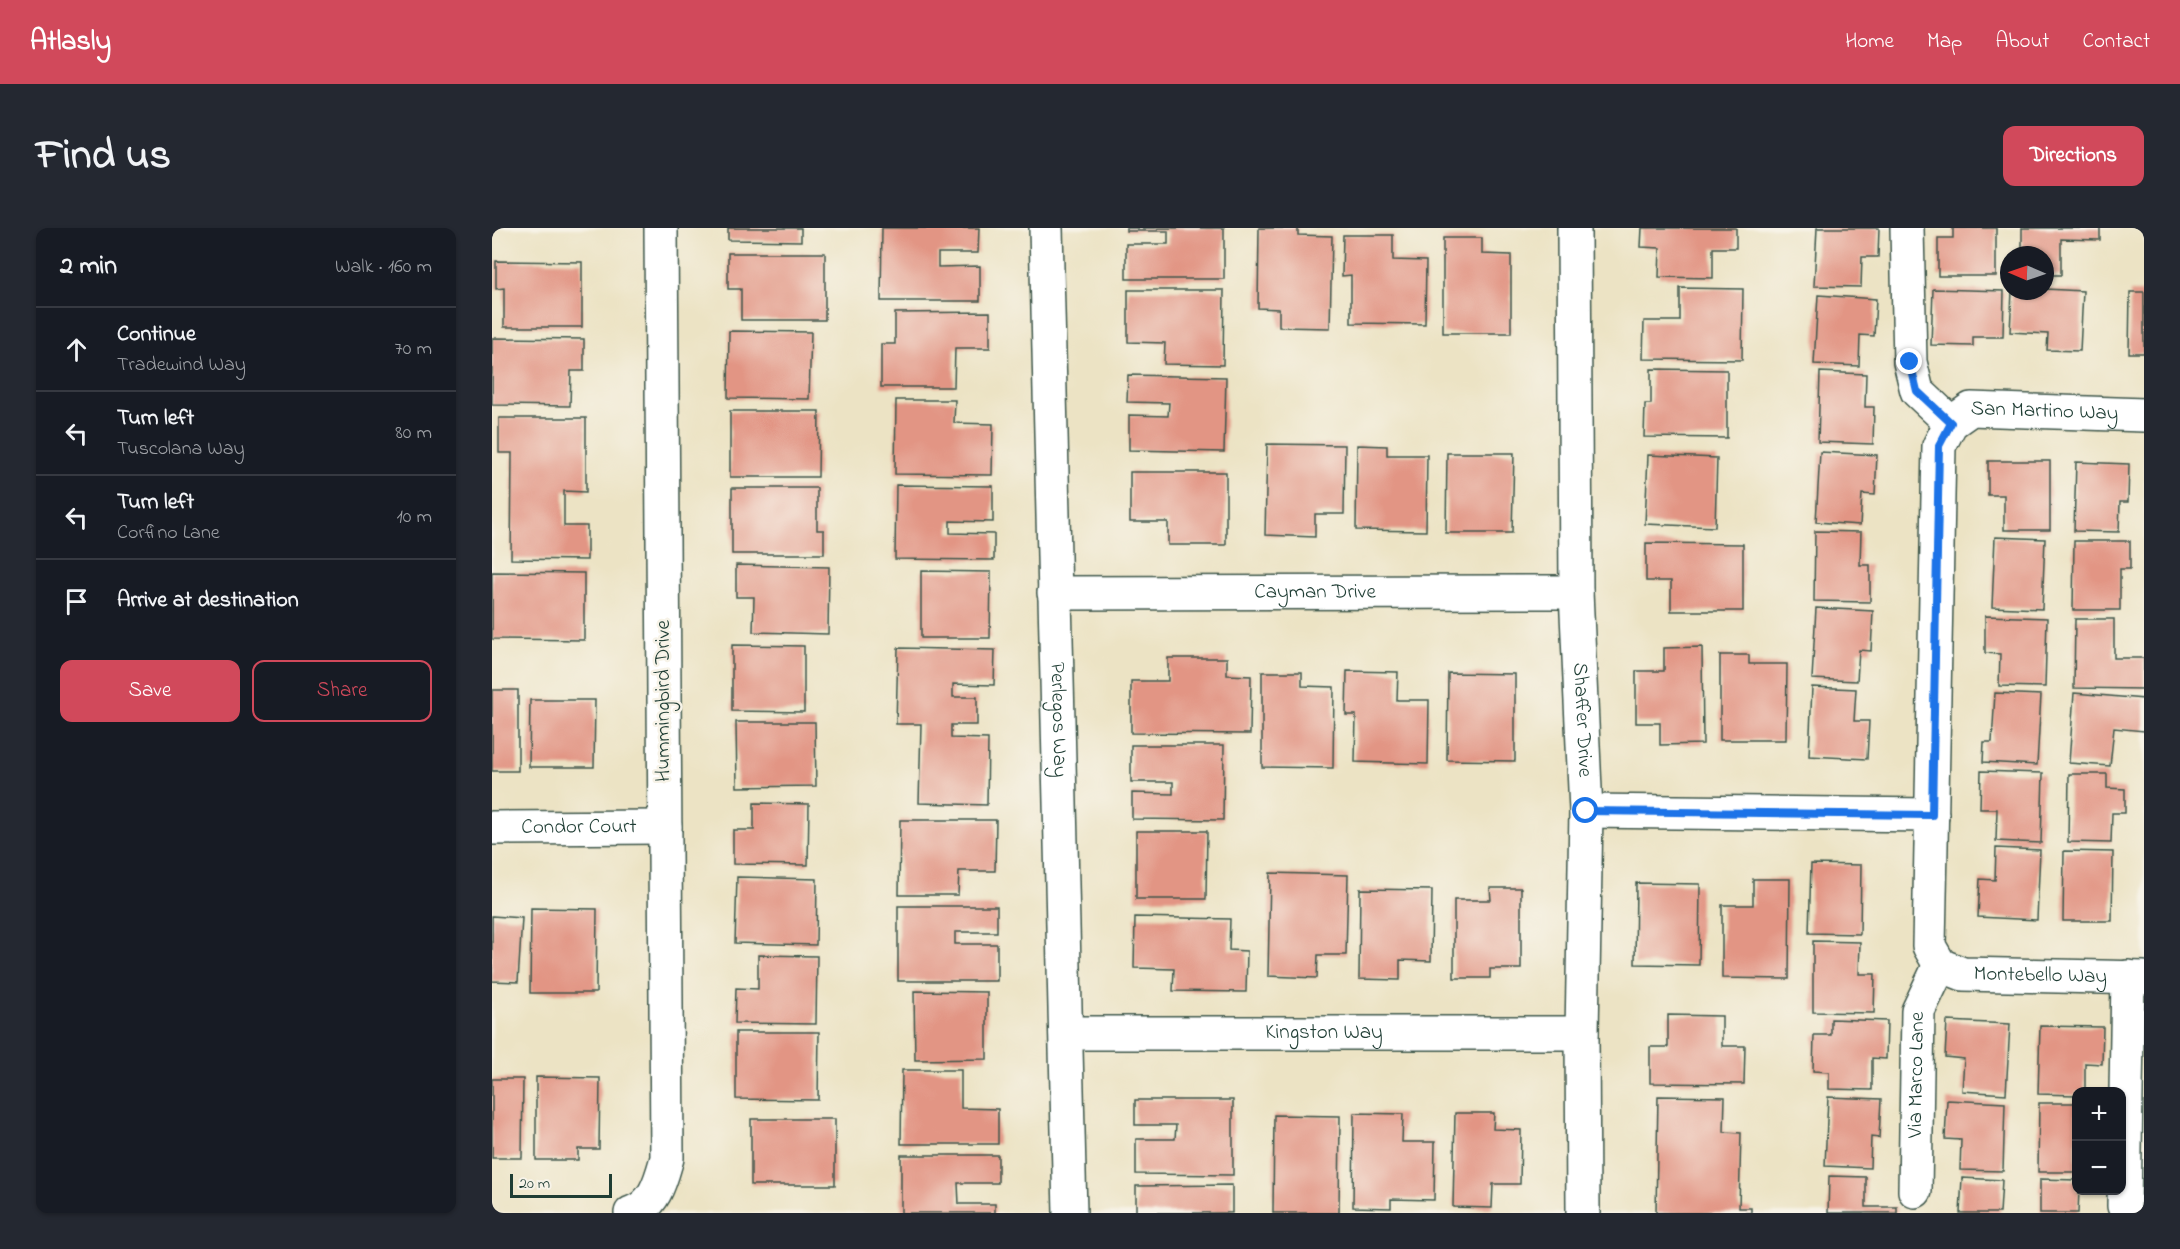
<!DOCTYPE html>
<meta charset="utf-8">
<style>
:root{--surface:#171b24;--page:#242831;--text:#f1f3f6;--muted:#9ea1a6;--line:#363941;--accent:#d1495b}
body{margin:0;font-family:"Indie Flower",sans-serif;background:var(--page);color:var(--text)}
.controls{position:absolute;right:18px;bottom:18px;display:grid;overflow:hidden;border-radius:12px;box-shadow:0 2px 4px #0004}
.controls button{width:54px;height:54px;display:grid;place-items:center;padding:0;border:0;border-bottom:2px solid var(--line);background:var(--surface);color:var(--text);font:30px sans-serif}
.compass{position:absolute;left:1508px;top:18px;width:54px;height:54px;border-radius:50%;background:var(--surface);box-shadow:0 2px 4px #0004;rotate:272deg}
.scale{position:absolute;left:18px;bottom:15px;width:102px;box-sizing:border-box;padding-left:6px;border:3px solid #1f3d34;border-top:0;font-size:16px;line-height:21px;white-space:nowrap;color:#1f3d34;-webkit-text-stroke:4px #f7f3e8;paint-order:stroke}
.stop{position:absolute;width:18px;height:18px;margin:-14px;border:4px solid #1a73e8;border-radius:50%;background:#fff}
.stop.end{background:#1a73e8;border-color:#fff;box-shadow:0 2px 6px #0008}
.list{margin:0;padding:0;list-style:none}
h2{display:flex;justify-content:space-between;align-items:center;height:78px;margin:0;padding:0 24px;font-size:26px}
h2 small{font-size:20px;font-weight:400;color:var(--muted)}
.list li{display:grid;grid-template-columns:39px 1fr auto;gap:18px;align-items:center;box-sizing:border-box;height:84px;padding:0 24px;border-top:2px solid var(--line)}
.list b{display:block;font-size:22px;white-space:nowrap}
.list p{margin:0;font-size:20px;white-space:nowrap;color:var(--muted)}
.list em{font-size:20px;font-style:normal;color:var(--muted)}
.actions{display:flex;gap:12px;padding:18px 24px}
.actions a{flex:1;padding:14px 0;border:2px solid var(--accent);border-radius:12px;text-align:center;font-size:21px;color:var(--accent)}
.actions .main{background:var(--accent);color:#fff}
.icon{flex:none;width:33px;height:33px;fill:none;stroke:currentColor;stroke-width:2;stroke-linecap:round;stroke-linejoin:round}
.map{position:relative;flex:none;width:1652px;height:985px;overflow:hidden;border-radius:12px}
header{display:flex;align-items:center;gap:36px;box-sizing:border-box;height:84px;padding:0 30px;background:var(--accent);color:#fff}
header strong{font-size:28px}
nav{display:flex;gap:33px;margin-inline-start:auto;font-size:21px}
.intro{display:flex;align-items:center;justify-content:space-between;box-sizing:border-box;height:144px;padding:0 36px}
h1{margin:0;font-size:42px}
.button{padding:15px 27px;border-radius:12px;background:var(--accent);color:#fff;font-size:21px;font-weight:700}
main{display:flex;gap:36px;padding:0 36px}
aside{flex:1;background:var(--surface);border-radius:12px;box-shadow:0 2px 4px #0004}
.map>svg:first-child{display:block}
</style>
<header>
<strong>Atlasly</strong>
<nav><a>Home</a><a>Map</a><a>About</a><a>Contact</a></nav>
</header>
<div class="intro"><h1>Find us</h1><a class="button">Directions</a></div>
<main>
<aside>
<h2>2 min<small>Walk · 160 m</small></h2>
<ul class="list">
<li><svg class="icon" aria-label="ahead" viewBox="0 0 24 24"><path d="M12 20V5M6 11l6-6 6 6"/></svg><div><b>Continue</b><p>Tradewind Way</p></div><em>70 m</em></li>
<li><svg class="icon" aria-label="left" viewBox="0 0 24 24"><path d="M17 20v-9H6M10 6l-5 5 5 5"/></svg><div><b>Turn left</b><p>Tuscolana Way</p></div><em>80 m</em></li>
<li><svg class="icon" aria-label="left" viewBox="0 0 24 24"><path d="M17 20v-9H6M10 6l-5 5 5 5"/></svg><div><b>Turn left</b><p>Corfino Lane</p></div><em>10 m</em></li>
<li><svg class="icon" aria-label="arrive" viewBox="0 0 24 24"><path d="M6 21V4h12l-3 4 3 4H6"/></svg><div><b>Arrive at destination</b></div></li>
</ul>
<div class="actions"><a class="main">Save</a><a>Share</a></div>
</aside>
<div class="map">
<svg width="1652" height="985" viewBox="0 0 1652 985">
<rect width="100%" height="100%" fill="#f7f3e8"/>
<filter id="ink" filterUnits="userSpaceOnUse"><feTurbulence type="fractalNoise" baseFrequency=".0167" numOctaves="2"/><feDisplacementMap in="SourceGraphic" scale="12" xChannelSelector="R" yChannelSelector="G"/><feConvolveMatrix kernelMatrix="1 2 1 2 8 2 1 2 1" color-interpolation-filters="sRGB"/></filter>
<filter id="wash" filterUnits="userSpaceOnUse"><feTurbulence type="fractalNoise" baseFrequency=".008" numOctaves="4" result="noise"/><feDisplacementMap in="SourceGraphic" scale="24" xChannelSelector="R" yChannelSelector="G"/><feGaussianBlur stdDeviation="1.35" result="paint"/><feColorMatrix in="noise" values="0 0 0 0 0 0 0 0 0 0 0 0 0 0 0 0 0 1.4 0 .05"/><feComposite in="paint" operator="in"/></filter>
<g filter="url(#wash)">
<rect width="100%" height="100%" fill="#ece3c4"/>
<g id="blocks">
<path fill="#e29584" d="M236,0h73v13l-73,-1z
M390,0h97l-1,25h-40v14l42,-1v35h-99z
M634,0h98v51h-98v-35h42v-13h-42z
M767,0h39v7l34,1 -2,92 -51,-1v-18l-21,-1z
M1150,0h94v20h-23v30l-54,-1 1,-29 -19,-1z
M1325,0h62l-1,29h-16l-1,30 -47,-1z
M1461,0h43v48h-58v-38h15z
M1530,0h78v12l-39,-1v36h-16v-20h-23z
M851,7h50v25l33,1 -1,63 -74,-1v-48l-9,1z
M951,10h39v16l29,1v78h-68z
M236,25h97v67h-84v-31h-13z
M4,33l86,1v65h-78v-39l-8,1z
M1188,60l63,1 -1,71 -99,-1 1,-38h36z
M1441,61l71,2 -1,46h-30v9l-42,-1z
M1553,61l38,2 -3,60 -33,-1 1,-16 -38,-2 2,-41h33z
M636,62h96l-1,75 -59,-1 1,-21 -37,-1z
M1638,64h14v61h-15z
M1326,67l58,4 -2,37 -14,-1 -1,31 -45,-2z
M498,84v36h-35l-1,39h-73v-43h14v-31z
M237,103l82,1 -2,67 -81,-1z
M0,110l92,1v32h-13l-1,35 -78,-1z
M1159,141l76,1v68l-83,-1 1,-33h6z
M1328,144l46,2 -1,33h9l-1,37 -55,-2z
M636,147l98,2 -2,75 -95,-2v-35l39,1 1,-13 -42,-1z
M404,172h59l-1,23 39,1 -1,51 -97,-1z
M238,183h89l-1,66h-88z
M7,190h87v74l-22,-1v35h23v34l-76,-1 1,-106h-13z
M775,216l78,1 -1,69h-29v23l-50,-2z
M865,217l30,1v9h40l-1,76 -70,-1z
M1328,224l57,3 -2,40 -13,-1 -2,31 -44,-3z
M955,225h67l-2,80h-66z
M1156,227l69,3 -2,69 -70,-3z
M1496,233h62v69h-46v-35h-16z
M1584,234l53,2 -1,38h-8l-1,30 -45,-1z
M638,244h96v73h-58v-23h-38z
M404,257l97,1v36l-43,-1v12l44,1v26l-99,-1z
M240,260h85v42h7v24h-92z
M1323,303l46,1 -1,33h10v37l-56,-1z
M1503,309l50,2 -3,70 -50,-2z
M1582,313h56v28h-10v41h-47z
M1154,315l97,1v67h-72v-30h-25z
M244,337l93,2 -1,67 -75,-2 1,-35h-18z
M429,343l70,1 -1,66h-69z
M0,344l92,1v67l-92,-1z
M1324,380l57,3 -2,40 -12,-1 -2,31 -45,-2z
M1493,388l62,2 -2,69 -46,-1 1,-32 -15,-1z
M1583,391h39v39h30v31l-70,-1z
M240,417l72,1v66l-72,-1z
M1210,419l1,97 -43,1v-22h-24v-52h28v-23z
M406,420l97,2 -1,35 -41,-1v13h24v28h-26v13l37,1 -1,66 -68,-2 2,-79h-25z
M1228,427h29v9h38l-1,76h-66z
M676,430h59v17l24,1 -1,58 -119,-1v-52h37z
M855,443l51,1 -1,28h32l-1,64 -73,-2 1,-47h-10z
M770,444h40v14l32,1 -1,81 -71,-1z
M956,445l67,1v87l-68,-1z
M1320,459l44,2 -2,32h15l-2,38 -58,-3z
M0,462h26v81h-26z
M1503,465l46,2 -4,70 -54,-3 1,-20h8z
M1582,465l70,6v32l-30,-3 -4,38 -41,-3z
M38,472h65l-1,67h-65z
M244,494h79l1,64 -79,1z
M639,517h93l-1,75 -91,-1v-26l41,1v-12h-42z
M1489,543l62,2 -2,70 -45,-2 1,-32h-17z
M1577,546h38v14l18,1v24h-13l-1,30 -43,-1z
M262,575l55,1 -1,61 -75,-1v-34h21z
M408,592h96l-1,51h-36l-1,24h-59z
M644,603h71l-1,68h-70z
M1504,620l44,2 -3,70 -59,-3 2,-38 15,1z
M1572,623l49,1 -1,69h-49z
M1319,636l50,1 -1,69 -51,-1z
M778,645l78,2 -2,80h-28l-1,23 -49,-2z
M245,649l80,2 -1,66 -81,-2z
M1261,651h37l-1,100 -67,-1v-73h31z
M1144,655l64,1 -1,81 -64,-1z
M998,660h31v81h-31v9h-36v-78h37z
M868,661l72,1 -1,71 -31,-1v20l-41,-1z
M406,678h99v26h-42v12h42v37h-99z
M39,680l66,1 -1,84h-66z
M0,688l30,2 -4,64 -26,-1z
M643,689l95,2 -1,31 18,1 -1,41 -73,-1 1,-22 -40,-1z
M1321,713l47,1 -1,32h16l-1,39 -61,-1z
M266,727l59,1 -1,68 -81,-1 1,-35 22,1z
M422,763l73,1v67l-72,1z
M1176,787l54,1v30h23l-1,38 -94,-1v-36h18z
M1339,791l56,2 -1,38 -14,-1v32l-43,-1v-17l-16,-1 1,-36h17z
M1455,793l63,3 -4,70 -44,-3 2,-32 -19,-2z
M1548,798l63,1 -1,37 -17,-1v29h-9v3l-38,-1z
M244,804h83l-1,68 -82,-1z
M410,842h59v38l37,1v35h-97z
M44,849l64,1 -1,71h-21v11h-42z
M0,851h31l-1,79h-30z
M1166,868l67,1 -1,35 17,1 -2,75h12v5h-95z
M1336,869l53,2 -2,39 -8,-1 -1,31 -45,-2z
M643,872h98v75l-97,-1v-35h39l1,-14h-41z
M1455,872l58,3 -2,68 -43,-1 1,-30 -16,-1z
M1547,875h37v69h-38z
M862,885l49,1 -1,28h33l-1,58 -43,-1v9l-38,-1z
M963,885h39l-1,16 28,1 -1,54h-27l-1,24 -39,-1z
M782,887l66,1 -1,97h-66z
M259,891h84v66h-84z
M409,927h97v28h-40l1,21h36v9h-94z
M1337,948l37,1v30h31v6h-69z
M1470,950l40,2 -2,33h-40z
M1548,951l36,1v10h3l-1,23h-38z
M740,957v28h-96v-27z"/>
</g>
</g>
<g filter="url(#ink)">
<use href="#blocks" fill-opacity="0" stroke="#3e564a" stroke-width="1.5"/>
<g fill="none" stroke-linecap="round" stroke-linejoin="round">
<defs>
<g id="minor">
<path id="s1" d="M554,0l24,985"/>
<path id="s2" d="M1082,0l2,364 10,219 -4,222 1,180"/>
<path d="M1415,0l3,134 7,29 34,32"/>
<path id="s3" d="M562,365l522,-1"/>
<path d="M1094,583l346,4"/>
<path id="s4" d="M0,600l173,-1"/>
<path id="s5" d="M1448,737l-11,-19 10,-500 12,-23 20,-14 173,6"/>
<path id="s6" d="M1448,737l23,9 181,4"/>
<path id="s7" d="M574,805h516"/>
<path id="s8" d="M1423,963l3,-180 22,-46"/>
<path d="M1632,978l4,-229"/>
<path d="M139,985c24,-7 30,-34 36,-55l-6,-930"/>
</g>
</defs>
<use href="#minor" stroke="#3e564a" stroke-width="36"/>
<use href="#minor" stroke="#fff" stroke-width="33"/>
</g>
</g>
<g fill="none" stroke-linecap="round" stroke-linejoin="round" filter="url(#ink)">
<path stroke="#1a73e8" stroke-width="8" d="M1094,583l346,4 7,-369 12,-23 -34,-32 -7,-29"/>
</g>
<g text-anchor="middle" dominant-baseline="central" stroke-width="5" stroke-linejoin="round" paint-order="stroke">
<g font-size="21" fill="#1f3d34" stroke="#f7f3e8">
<text stroke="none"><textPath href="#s5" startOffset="646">San Martino Way</textPath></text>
<text stroke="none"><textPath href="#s3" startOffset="261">Cayman Drive</textPath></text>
<text transform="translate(172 473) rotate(-90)">Hummingbird Drive</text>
<text stroke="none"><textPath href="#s2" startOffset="492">Shaffer Drive</textPath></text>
<text stroke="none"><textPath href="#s1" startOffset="492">Perlegos Way</textPath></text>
<text stroke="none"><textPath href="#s4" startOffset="87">Condor Court</textPath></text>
<text stroke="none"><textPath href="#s6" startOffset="102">Montebello Way</textPath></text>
<text stroke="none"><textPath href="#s7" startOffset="258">Kingston Way</textPath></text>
<text stroke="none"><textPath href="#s8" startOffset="116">Via Marco Lane</textPath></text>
</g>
</g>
</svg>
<div class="controls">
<button>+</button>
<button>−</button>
</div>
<svg class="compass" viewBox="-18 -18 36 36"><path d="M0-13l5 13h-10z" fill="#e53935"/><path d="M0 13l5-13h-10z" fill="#9ea1a6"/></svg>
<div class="scale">20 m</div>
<div class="stop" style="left:1094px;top:583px"></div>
<div class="stop end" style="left:1418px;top:134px"></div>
</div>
</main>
